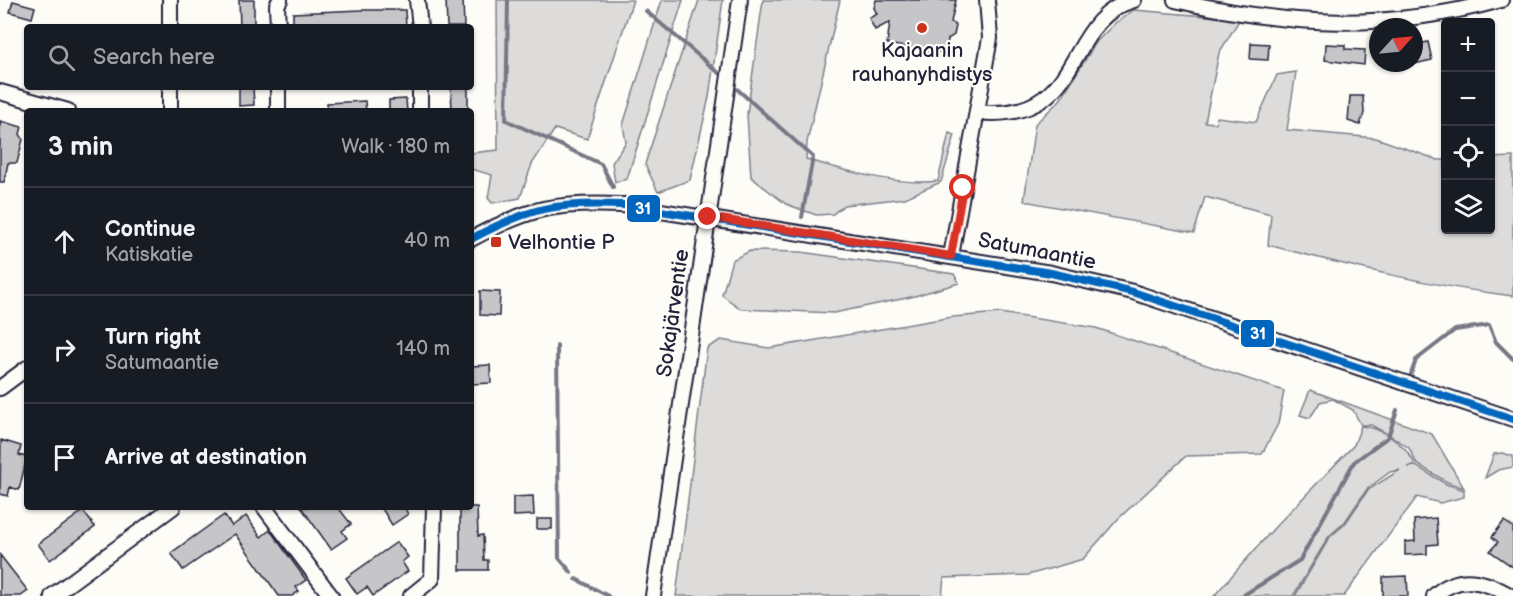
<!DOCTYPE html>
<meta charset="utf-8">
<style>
:root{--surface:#171b24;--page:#20242c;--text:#f1f3f6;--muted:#9ea1a6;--line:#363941}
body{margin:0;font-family:"Balsamiq Sans",sans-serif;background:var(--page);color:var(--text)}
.controls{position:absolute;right:18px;top:18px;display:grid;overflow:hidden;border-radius:6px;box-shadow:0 2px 4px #0004}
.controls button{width:54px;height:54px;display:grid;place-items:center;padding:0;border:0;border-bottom:2px solid var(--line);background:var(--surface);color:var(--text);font:30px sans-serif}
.compass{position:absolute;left:1369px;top:18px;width:54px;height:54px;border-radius:50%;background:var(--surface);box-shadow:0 2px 4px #0004;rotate:63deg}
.stop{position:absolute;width:18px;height:18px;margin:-14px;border:4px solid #d93025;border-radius:50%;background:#fff}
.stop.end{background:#d93025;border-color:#fff;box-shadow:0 2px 6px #0008}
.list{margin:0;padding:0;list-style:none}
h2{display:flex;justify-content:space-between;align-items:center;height:78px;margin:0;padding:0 24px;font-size:26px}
h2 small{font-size:20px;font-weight:400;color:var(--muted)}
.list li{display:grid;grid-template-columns:39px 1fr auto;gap:18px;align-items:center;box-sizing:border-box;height:108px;padding:0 24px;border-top:2px solid var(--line)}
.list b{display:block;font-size:22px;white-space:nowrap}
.list p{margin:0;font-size:20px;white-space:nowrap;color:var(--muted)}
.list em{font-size:20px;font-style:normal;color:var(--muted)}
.icon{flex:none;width:33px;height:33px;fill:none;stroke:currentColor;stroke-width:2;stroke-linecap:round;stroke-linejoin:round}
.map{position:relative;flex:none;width:1513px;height:596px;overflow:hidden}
.search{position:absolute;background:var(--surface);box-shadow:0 2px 4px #0004;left:24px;top:24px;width:450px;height:66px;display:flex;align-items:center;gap:15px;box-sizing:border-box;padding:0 21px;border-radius:6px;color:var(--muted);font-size:22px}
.panel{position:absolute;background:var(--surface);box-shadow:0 2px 4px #0004;left:24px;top:108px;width:450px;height:402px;border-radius:6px}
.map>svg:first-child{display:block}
</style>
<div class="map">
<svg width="1513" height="596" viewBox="0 0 1513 596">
<rect width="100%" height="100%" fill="#fdfcf7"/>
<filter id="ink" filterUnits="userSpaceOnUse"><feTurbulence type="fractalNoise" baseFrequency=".0167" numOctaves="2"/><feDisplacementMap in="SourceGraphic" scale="12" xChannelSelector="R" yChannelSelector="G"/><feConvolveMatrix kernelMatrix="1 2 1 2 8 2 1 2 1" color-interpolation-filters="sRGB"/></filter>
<g filter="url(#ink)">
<path fill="#dddcdb" stroke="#807f8b" stroke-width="1.5" d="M497,0h136l-46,139 -32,-10 -23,35 -12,34 -28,5 -4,-5 4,-23 -21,-6v-16l27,-3z
M662,0h21l-56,179 -12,3 -3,-19 14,-21 -3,-17z
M699,0h24l-14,97 -19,83 -32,12 -13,-28z
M763,0h77l-33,142 -1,17c39,12 92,27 132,22l11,-48 6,2 -14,47 -36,16 -61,7 -11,9 -17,1 -30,-11 -35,-27 -4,-63z
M1134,10l106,9 -21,34 -14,69 11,1 1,-6 39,5 21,-47 19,-3 -9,58 89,8 62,22h7l1,70h44l1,-72 22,-1v139c-83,-10 -164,-30 -245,-51l3,-31 -66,-17 -11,36 -170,-32 11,-77 25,-24 37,-59 18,-18z
M750,251l51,1 153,22 5,9 -48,14 -77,16 -93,-4 -19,-14 10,-35z
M1000,313l96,15 188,63 -6,33 -16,30 -76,2 -68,63 -35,40 -55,16 -84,3 -2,18h-266l31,-248 14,-8 48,8 184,-31z
M1310,390l122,44 32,54 -17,-6 -30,-18 -8,-16 -18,-12 -20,-11h-10l-8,-15 -20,-11 -13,3 -10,16 -10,-3z
M1361,426c22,1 45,20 54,38l-7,3 8,-1 30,18 18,6v7l-24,6 -23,-6 -73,99h-49l35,-59 15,-13 23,-34 32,-20 -10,2 -23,17 -23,34 -15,13 -36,60h-79l61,-69 79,-82z
M1502,453l11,3v11l-15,3 -13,8 9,-24z"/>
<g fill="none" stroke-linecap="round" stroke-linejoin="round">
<path stroke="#787885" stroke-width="4" d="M508,0l-2,120 95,44 12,23
M646,11l73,62
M737,89l76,68 -11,60
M557,346l2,212 12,14
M1411,374l5,-14 39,-30 34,-5 7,17 17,17
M576,579l32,17
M1242,596l58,-36 54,-98 34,-25 9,-27"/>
</g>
<path fill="#c6c6c8" stroke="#22223b" stroke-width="1.5" d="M239,0h15v27h-14z
M446,0h17l1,27h-17z
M876,0h80l-5,22 5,4 -2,9 -6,4 -2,15 -59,-10 3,-22 -15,8 -6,-12 8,-4 -3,-6z
M13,1l22,6 -3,11 -22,-6z
M362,10h43l1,17h-113v-14z
M1428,42l4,18 -18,4v-19z
M1251,43l18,1 -1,16 -18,-1z
M1326,44l19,1v4l20,1 -1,15 -39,-5z
M239,87h14l1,18 -15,1z
M451,87h17v24h-16z
M1350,96h13l1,17 -4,12 -12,-4z
M406,99l1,12h-18v-11z
M365,101l1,10h-39v-8z
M0,121l22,6 -2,7 3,5 -6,24h-9l-4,19h-4z
M480,291l20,1 -1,24 -19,-1z
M490,365l1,18 -20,1v-18z
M1,440l20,6 -2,9 8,2 -8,33 -9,-3 -2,9 -8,-2z
M533,496l1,19 -21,1v-19z
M301,507h37l13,17 -9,7 5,7 -16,11z
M381,507h23l4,7 -16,11z
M460,507h17l1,29 5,-1 1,25h4v10h-28z
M83,511l12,16 -45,33 -12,-16z
M224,515l8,11 14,-10 15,21 9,-7 36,50 -10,7 3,4 -7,5h-13l-44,-62 -52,36 -12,-17z
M1436,518l2,26 -11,1v9l-22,1v-13l10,-1 -1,-21z
M537,519h15v10h-15z
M1504,521l9,6v40l-23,-16 8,-9 -6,-5z
M397,542l11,15 -6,5 6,9 -35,25 -6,-9 -10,7 -11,-16z
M0,555l28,36 -7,5h-21z
M1407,576l1,20h-25v-19z"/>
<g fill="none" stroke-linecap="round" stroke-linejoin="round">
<defs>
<path id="minor" d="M170,0v27
M417,0l3,27
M1175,0c115,27 211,31 326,0
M278,27l-1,-22 3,-5
M170,87v24
M278,87v24
M420,87v24
M0,92l68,19
M977,112c110,12 84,-92 157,-112
M471,239c60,-32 84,-37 152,-34l428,68 82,19 380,127
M951,256l39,-218 -3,-38
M0,388l27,-20
M264,507l67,89
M52,596l121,-89
M411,596l21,-17 2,-72
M653,596l87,-596
M1434,596c25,-23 50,-16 77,0"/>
</defs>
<use href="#minor" stroke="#22223b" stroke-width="18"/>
<use href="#minor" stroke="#fdfcf7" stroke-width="14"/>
<defs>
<path id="bus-1" d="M471,239c60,-32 84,-37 152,-34l428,68 82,19 380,127"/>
</defs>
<use href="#bus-1" stroke="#fdfcf7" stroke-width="12"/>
<use href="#bus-1" stroke="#0065bd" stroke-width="8"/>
</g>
</g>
<g fill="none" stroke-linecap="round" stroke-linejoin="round" filter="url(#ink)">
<path stroke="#d93025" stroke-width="8" d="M708,217l243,39 12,-68"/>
</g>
<g fill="#c8321e" stroke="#fdfcf7" stroke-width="2">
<circle cx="922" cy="28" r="6"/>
<rect x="490" y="236" width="12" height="12" rx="3"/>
</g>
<g text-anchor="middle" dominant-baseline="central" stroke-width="4.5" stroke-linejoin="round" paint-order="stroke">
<g font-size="21" fill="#22223b" stroke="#fdfcf7">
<text x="922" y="50">Kajaanin<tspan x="922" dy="24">rauhanyhdistys</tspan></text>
<text x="508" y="242" text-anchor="start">Velhontie P</text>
</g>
<g font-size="21" fill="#22223b" stroke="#fdfcf7">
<text transform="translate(1037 251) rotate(11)">Satumaantie</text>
<text transform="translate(673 313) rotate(-82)">Sokajärventie</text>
</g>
</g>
<g stroke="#fdfcf7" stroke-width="2">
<rect x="626" y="194" width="35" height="29" rx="6" fill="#0065bd"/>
<rect x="1240" y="319" width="35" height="29" rx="6" fill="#0065bd"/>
</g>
<g font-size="16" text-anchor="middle" font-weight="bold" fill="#fff">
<text x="643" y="214">31</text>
<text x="1258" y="339">31</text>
</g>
</svg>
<div class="controls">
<button>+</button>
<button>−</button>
<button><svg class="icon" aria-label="locate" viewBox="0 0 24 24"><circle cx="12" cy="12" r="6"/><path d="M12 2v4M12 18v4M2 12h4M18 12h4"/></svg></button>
<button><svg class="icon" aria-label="layers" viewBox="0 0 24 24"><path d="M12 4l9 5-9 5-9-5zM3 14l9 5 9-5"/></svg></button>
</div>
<svg class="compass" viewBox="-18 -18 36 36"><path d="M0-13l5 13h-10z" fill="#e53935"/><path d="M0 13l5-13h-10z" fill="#9ea1a6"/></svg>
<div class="stop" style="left:963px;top:188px"></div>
<div class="stop end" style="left:708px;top:217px"></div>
<div class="search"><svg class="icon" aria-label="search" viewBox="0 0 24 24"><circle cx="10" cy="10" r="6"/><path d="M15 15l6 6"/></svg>Search here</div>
<section class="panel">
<h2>3 min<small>Walk · 180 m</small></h2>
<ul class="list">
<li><svg class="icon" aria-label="ahead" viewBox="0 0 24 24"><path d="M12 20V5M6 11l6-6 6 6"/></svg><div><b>Continue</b><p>Katiskatie</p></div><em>40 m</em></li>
<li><svg class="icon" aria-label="right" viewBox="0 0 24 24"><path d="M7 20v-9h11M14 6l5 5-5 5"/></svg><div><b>Turn right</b><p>Satumaantie</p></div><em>140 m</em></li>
<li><svg class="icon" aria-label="arrive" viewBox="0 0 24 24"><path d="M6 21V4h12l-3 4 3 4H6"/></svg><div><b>Arrive at destination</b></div></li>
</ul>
</section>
</div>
